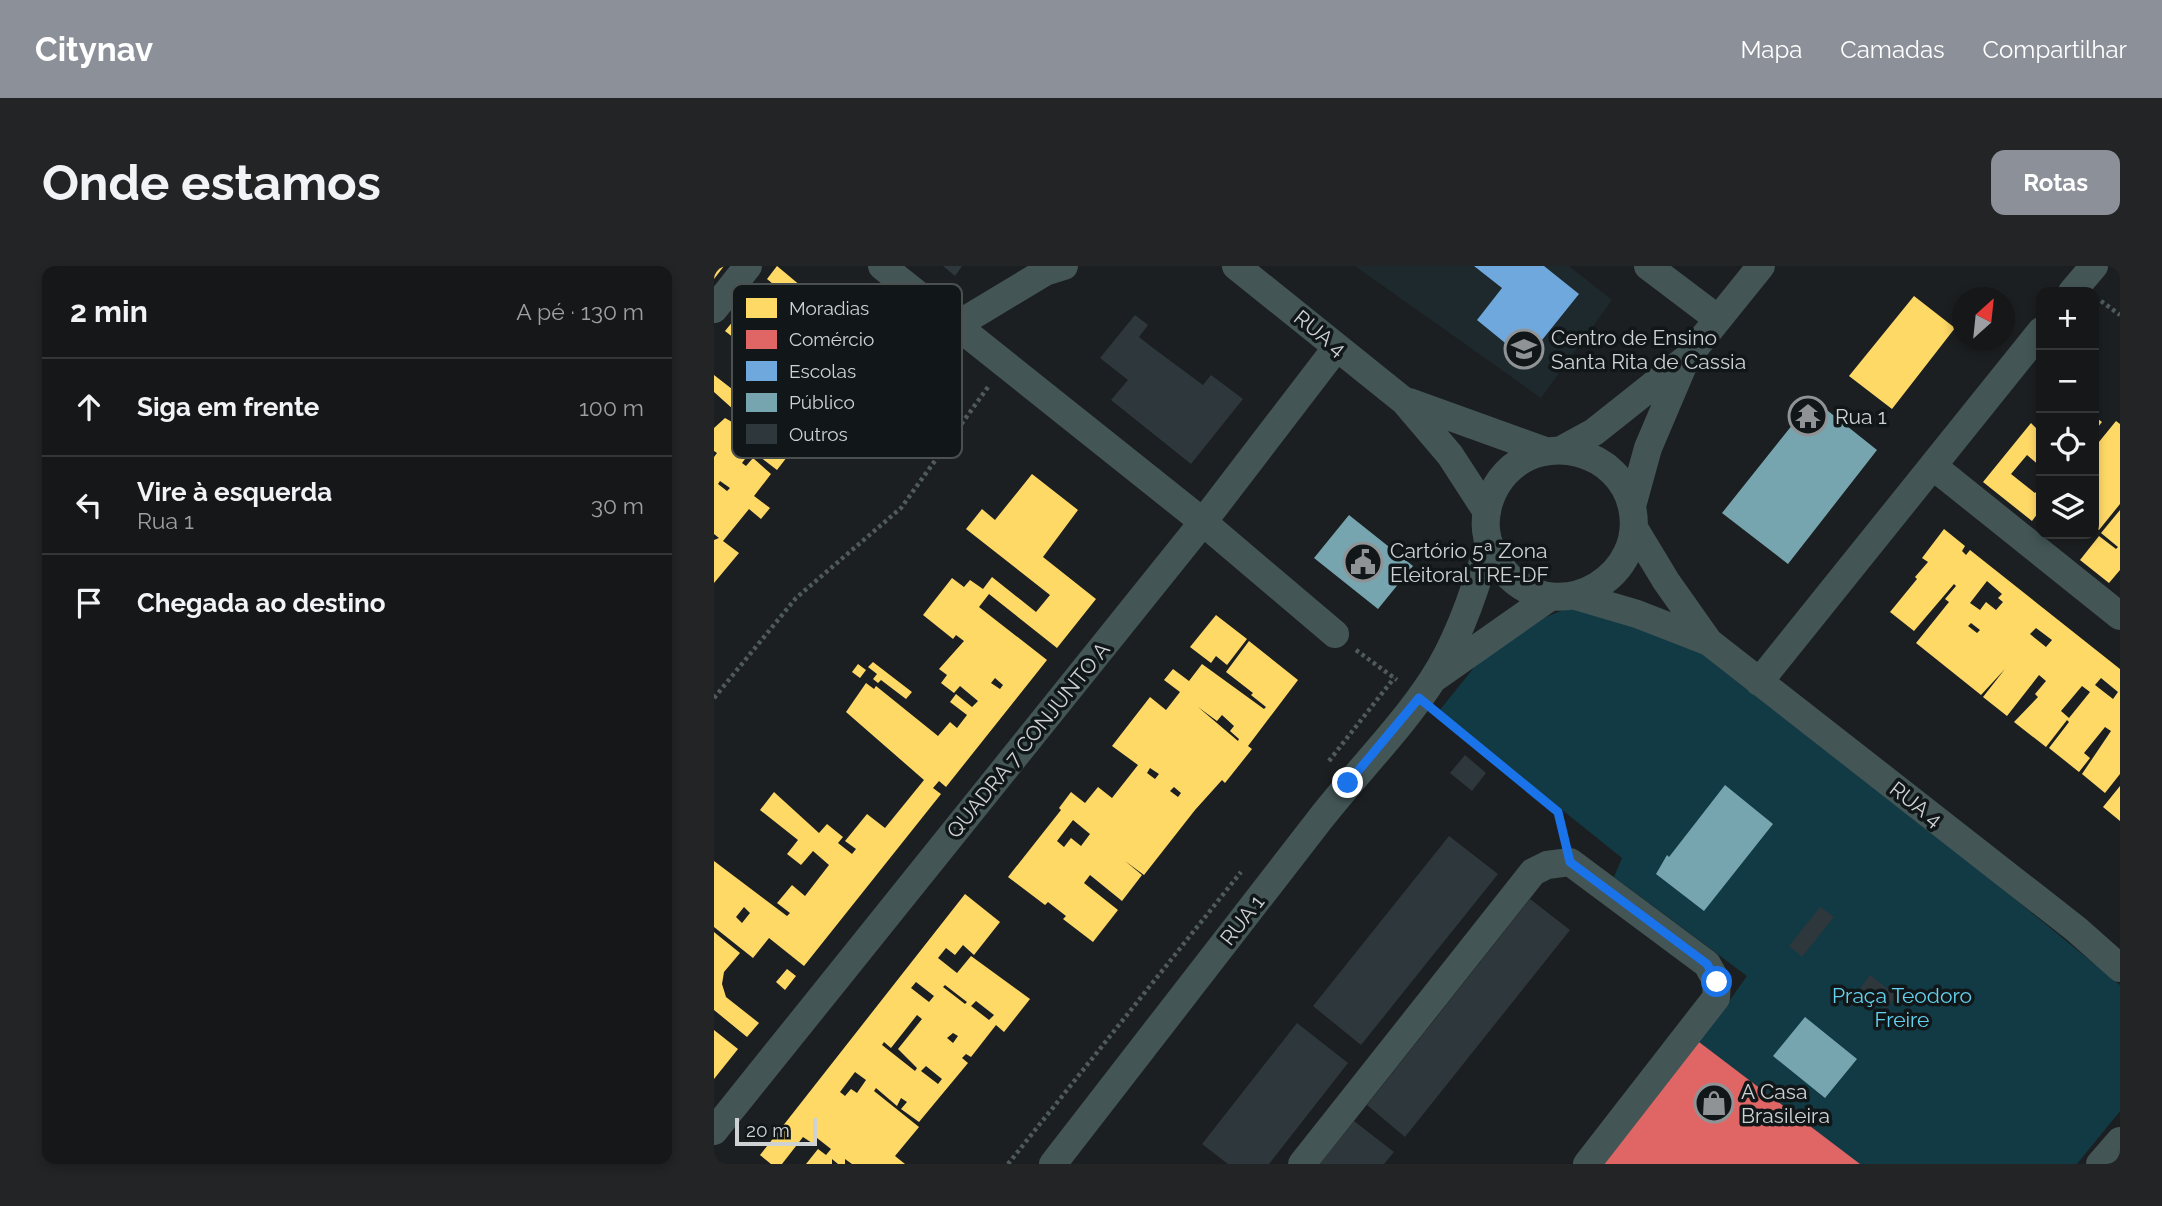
<!DOCTYPE html>
<html lang="pt">
<meta charset="utf-8">
<style>
:root{--surface:#151719;--page:#222426;--text:#f1f3f6;--muted:#9d9fa2;--line:#343638;--accent:#8c9099}
body{margin:0;font-family:Raleway,sans-serif;background:var(--page);color:var(--text)}
.controls{position:absolute;right:21px;top:21px;display:grid;overflow:hidden;border-radius:14px;box-shadow:0 4px 10px #0003}
.controls button{width:63px;height:63px;display:grid;place-items:center;padding:0;border:0;border-bottom:2px solid var(--line);background:var(--surface);color:var(--text);font:35px sans-serif}
.compass{position:absolute;left:1238px;top:21px;width:63px;height:63px;border-radius:50%;background:var(--surface);box-shadow:0 4px 10px #0003;rotate:27deg}
.scale{position:absolute;left:21px;bottom:18px;width:82px;box-sizing:border-box;padding-left:7px;border:4px solid #ced2d3;border-top:0;font-size:19px;line-height:24px;white-space:nowrap;color:#ced2d3;-webkit-text-stroke:5px #111718;paint-order:stroke}
.stop{position:absolute;width:21px;height:21px;margin:-16px;border:5px solid #1a73e8;border-radius:50%;background:#fff}
.stop.end{background:#1a73e8;border-color:#fff;box-shadow:0 2px 7px #0008}
.list{margin:0;padding:0;list-style:none}
h2{display:flex;justify-content:space-between;align-items:center;height:91px;margin:0;padding:0 28px;font-size:30px}
h2 small{font-size:23px;font-weight:400;color:var(--muted)}
.list li{display:grid;grid-template-columns:46px 1fr auto;gap:21px;align-items:center;box-sizing:border-box;height:98px;padding:0 28px;border-top:2px solid var(--line)}
.list b{display:block;font-size:26px;white-space:nowrap}
.list p{margin:0;font-size:23px;white-space:nowrap;color:var(--muted)}
.list em{font-size:23px;font-style:normal;color:var(--muted)}
.icon{flex:none;width:38px;height:38px;fill:none;stroke:currentColor;stroke-width:2;stroke-linecap:round;stroke-linejoin:round}
.map{position:relative;flex:none;width:1406px;height:898px;overflow:hidden;border-radius:14px}
header{display:flex;align-items:center;gap:42px;box-sizing:border-box;height:98px;padding:0 35px;background:var(--accent);color:#fff}
header strong{font-size:33px}
nav{display:flex;gap:38px;margin-inline-start:auto;font-size:24px}
.intro{display:flex;align-items:center;justify-content:space-between;box-sizing:border-box;height:168px;padding:0 42px}
h1{margin:0;font-size:49px}
.button{padding:18px 32px;border-radius:14px;background:var(--accent);color:#fff;font-size:24px;font-weight:700}
main{display:flex;gap:42px;padding:0 42px}
aside{flex:1;background:var(--surface);border-radius:14px;box-shadow:0 4px 10px #0003}
.map>svg:first-child{display:block}
</style>
<header>
<strong>Citynav</strong>
<nav><a>Mapa</a><a>Camadas</a><a>Compartilhar</a></nav>
</header>
<div class="intro"><h1>Onde estamos</h1><a class="button">Rotas</a></div>
<main>
<aside>
<h2>2 min<small>A pé · 130 m</small></h2>
<ul class="list">
<li><svg class="icon" aria-label="ahead" viewBox="0 0 24 24"><path d="M12 20V5M6 11l6-6 6 6"/></svg><div><b>Siga em frente</b></div><em>100 m</em></li>
<li><svg class="icon" aria-label="left" viewBox="0 0 24 24"><path d="M17 20v-9H6M10 6l-5 5 5 5"/></svg><div><b>Vire à esquerda</b><p>Rua 1</p></div><em>30 m</em></li>
<li><svg class="icon" aria-label="arrive" viewBox="0 0 24 24"><path d="M6 21V4h12l-3 4 3 4H6"/></svg><div><b>Chegada ao destino</b></div></li>
</ul>
</aside>
<div class="map">
<svg width="1406" height="898" viewBox="0 0 1406 898">
<rect width="100%" height="100%" fill="#1c1f21"/>
<path fill="#1d292c" d="M641,0h214l43,34 -71,98z"/>
<path fill="#123a44" d="M859,340l124,33 423,346v126l-43,53h-477l113,-140 34,-48 -133,-99 8,-19 -183,-147 46,-57 29,-24z"/>
<path fill="#ffd966" fill-rule="evenodd" d="M0,0h10l-10,13z
M63,0l102,85 -24,30 -20,-17 3,-3 -51,-35 15,-18 -35,-29z
M1200,30l41,32 -63,81 -43,-33z
M38,32l19,15 -6,7 -6,-5 -10,13 26,21 13,-16 54,43 -12,15 5,5 -11,13 -15,-11 7,-8 -6,-5 -6,8 -4,-3 -3,4 24,19 -20,24 -33,-27 -4,5 -14,-11 -6,8 -7,-6 -3,4 -20,-18v-17l36,28 25,-33 -50,-39z
M49,150l34,28 -20,26 -35,-27 -4,4 10,8 -6,8 4,3 7,-8 18,16 -17,22 16,12 -9,11 -12,-10 -26,32 16,12 -25,30v-43l5,-2 -5,-4v-77l3,-4 -3,-2v-23l11,-10 14,8 -2,3 10,8zM6,215l10,7 -3,3 -9,-7z
M1380,150l8,6 -8,10z
M1402,155l4,3v80l-21,26 -5,-4v-78z
M1317,157l10,10v34l-14,-12 -16,19 24,19 6,-7v23l-9,12 -49,-39z
M318,208l46,36 -35,47 53,42 -39,49 -68,-54 -10,13 68,53 -101,127 -7,-6 -6,7 8,6 -137,172 -35,-28 -16,20 -39,-31v-66l73,55 3,-3 -13,-10 15,-18 13,11 24,-31 -16,-14 -12,14 -14,-11 11,-14 -38,-30 14,-18 45,41 8,-9 16,13 -5,6 14,11 4,-5 -11,-8 22,-27 18,14 39,-48 -78,-68 20,-29 8,6 2,-3 62,50 12,-14 7,6 10,-13 -17,-13 6,-8 16,13 6,-6 -18,-15 -6,7 -13,-10 6,-8 -8,-6 25,-28 -8,-6 -3,4 -30,-24 29,-37 12,9 6,-7 13,9 9,-12 44,35 14,-17 -84,-66 16,-20 13,11zM281,412l8,7 -3,4 -9,-6zM30,641l6,6 -8,10 -6,-6z
M1406,244v60l-11,13 -29,-23 19,-24 17,13 2,-2 -17,-14z
M1230,263l21,17 -3,5 4,4 4,-5 150,119v105l-15,19 -23,-19 29,-43 -6,-4 -21,26 6,5 -11,14 -30,-24 20,-26 -2,-2 -21,27 -32,-25 24,-25 -3,-3 11,-13 -7,-6 -32,41 -24,-19 22,-28 -24,26 -65,-52 33,-41 -4,-3 11,-13 -2,-2 -40,47 -24,-19 27,-33 -2,-2 13,-15 -6,-4zM1273,315l15,13 -4,4 5,4 -7,8 -10,-8 -6,8 -10,-7zM1257,357l9,7 -3,3 -9,-7zM1322,362l16,12 -6,7 -16,-13zM1387,412l17,14 -5,7 -18,-14zM1368,420l8,6 -21,26 -8,-7z
M502,349l31,24 -20,26 -11,-9 -5,7 -21,-16z
M535,375l49,39 -50,66 4,3 -27,34 -3,-3 -27,30 -51,65 -19,-14 17,14 -20,26 -32,-26 -6,8 34,27 -25,32 -30,-23 3,-3 -18,-14 -3,3 -37,-28 53,-67 -2,-2 12,-16 14,11 13,-16 14,11 26,-33 -26,-19 38,-49 16,13 14,-18 -16,-12 9,-11 16,12 13,-17 62,45 2,-2 -15,-12 2,-2 -27,-21zM484,441l19,14 5,-6 12,11 -4,5 9,8 -1,2zM436,502l9,6 -4,5 -8,-6zM460,521l7,6 -3,4 -8,-6zM359,554l17,14 -9,12 -10,-8 -7,9 -7,-6z
M159,396l39,30 -6,7 -25,-19 -3,3 -5,-4 4,-5 -9,-7z
M144,398l8,6 -6,8 -8,-6z
M1406,520v35l-17,-14z
M251,628l35,28 -26,33 -11,-10 -8,10 -9,-7 -8,10 19,15 14,-17 59,43 -26,33 -8,-7 -25,32 -5,-3 -4,4 6,5 -49,59 -18,-13 6,-7 -6,-4 -4,8 -21,-18 -2,3 45,36 -24,29 10,8h-53l-7,-5v5h-7l-6,-5v5h-26l12,-15 8,6 5,-6 -14,-11 -5,5 -9,-6 -21,27h-11l-11,-9zM202,716l18,14 -5,6 -18,-14zM231,719l22,17 -2,2 -22,-17zM262,735l18,14 -5,5 -18,-14zM203,749l5,4 -24,30 19,19 -2,3 -33,-26 2,-3 7,6zM239,767l5,3 -5,7 -6,-5zM212,800l16,13 -4,5 -17,-13zM141,806l11,8 -9,13 -6,-4 -6,7 -5,-4z
M0,666l26,21 -16,19 -2,12 4,13 33,26 -12,14 -33,-27z
M73,703l9,7 -11,14 -9,-8z
M0,764l24,19 -24,30z"/>
<path fill="#e06666" d="M985,776l161,122h-260z"/>
<path fill="#6fa8dc" d="M760,0h70l35,28 -53,66 -49,-40 25,-32z"/>
<path fill="#76a5af" d="M1099,133l64,51 -89,114 -66,-51z
M635,249l64,51 -35,43 -64,-51z
M1011,519l48,39 -69,87 -48,-37 11,-19 2,2z
M1091,751l52,42 -32,39 -52,-42z"/>
<path fill="#2e373c" d="M229,0h19l-7,10z
M421,49l13,10 -9,12 14,11 50,37 8,-10 32,24 -52,65 -80,-64 17,-20 -28,-22z
M751,489l21,18 -14,18 -22,-18z
M735,570l49,38 -137,171 -48,-39z
M816,633l40,31 -165,207 -38,-32z
M1106,641l14,10 -32,40 -13,-11z
M1156,709l27,21 -11,13 -26,-20z
M583,757l51,40 -79,101h-41l-26,-20z
M640,855l40,31 -10,12h-64z"/>
<g fill="none" stroke-linecap="round" stroke-linejoin="round">
<path stroke="#4f5a5b" stroke-width="4.5" stroke-dasharray="3.5 3.5" stroke-linecap="butt" d="M1387,35l19,14
M642,384l41,30
M0,432l82,-100 105,-90 87,-121
M725,448l118,98 7,26
M615,495l65,-83
M294,898l233,-292"/>
<path stroke="#435555" stroke-width="28" d="M168,0l321,256 132,112
M522,0l168,135 46,54 37,57
M934,0l70,53
M1358,26l22,-26
M0,43l34,-43
M243,59l88,-53 19,-6
M695,136l136,49
M847,184l33,-18 92,-73 75,-93
M1220,201l186,149
M918,240l16,-58 34,-80
M920,262l32,53 43,61 367,287 44,39
M862,330l61,18 72,28
M722,411l114,-80
M1045,416l282,-351
M0,865l489,-609 134,-175
M339,898c89,-115 179,-231 268,-346 36,-46 81,-91 112,-139 25,-38 42,-88 54,-131 2,-7 0,-11 -1,-18 -2,-20 6,-42 20,-57 39,-42 114,-22 126,34 15,68 -68,118 -120,72 -11,-9 -17,-23 -23,-36
M588,898l231,-292 14,-7 23,-3 137,102 10,18 -1,16 -129,166
M1386,898l20,-23"/>
</g>
<g fill="none" stroke-linecap="round" stroke-linejoin="round">
<path stroke="#1a73e8" stroke-width="9" d="M634,517l71,-85 139,114 12,50 137,102 10,18"/>
</g>
<defs>
<symbol id="school-ring" viewBox="-11 -11 22 22"><circle r="9.5" fill="#111718" stroke="#909395" stroke-width="1.5"/><path d="M0-5L7-2L0 1L-7-2ZM-4 1L0 2.5L4 1V4Q0 6-4 4Z" fill="#909395"/></symbol>
<symbol id="temple-ring" viewBox="-11 -11 22 22"><circle r="9.5" fill="#111718" stroke="#909395" stroke-width="1.5"/><path d="M0-6L5-2H3V0L6.5 2.5H4V6H1.5V3h-3V6H-4V2.5H-6.5L-3 0V-2H-5Z" fill="#909395"/></symbol>
<symbol id="civic-ring" viewBox="-11 -11 22 22"><circle r="9.5" fill="#111718" stroke="#909395" stroke-width="1.5"/><path d="M-.6-6.5H3V-4.5H.6V-3L4-1V1h2V6H-6V1h2V-1L-.6-3ZM-1.2 2.5V6h2.4V2.5Z" fill="#909395"/></symbol>
<symbol id="shop-ring" viewBox="-11 -11 22 22"><circle r="9.5" fill="#111718" stroke="#909395" stroke-width="1.5"/><path d="M-5-2.5h2.3a2.7 3.5 0 0 1 5.4 0H5L5.5 6h-11ZM-1.5-2.5h3a1.5 2.3 0 0 0-3 0Z" fill="#909395"/></symbol>
</defs>
<g fill-rule="evenodd">
<use href="#school-ring" x="788" y="61" width="44" height="44"/>
<use href="#temple-ring" x="1072" y="128" width="44" height="44"/>
<use href="#civic-ring" x="627" y="274" width="44" height="44"/>
<use href="#shop-ring" x="978" y="815" width="44" height="44"/>
</g>
<g text-anchor="middle" dominant-baseline="central" stroke-width="7" stroke-linejoin="round" paint-order="stroke">
<g font-size="21" fill="#ced2d3" stroke="#111718">
<text transform="translate(606 67) rotate(39)">RUA 4</text>
<text transform="translate(314 474) rotate(-51)">QUADRA 7 CONJUNTO A</text>
<text transform="translate(1202 538) rotate(38)">RUA 4</text>
<text transform="translate(528 654) rotate(-52)">RUA 1</text>
</g>
<g font-size="21" fill="#ced2d3" stroke="#111718" text-anchor="start">
<text x="837" y="71">Centro de Ensino<tspan x="837" dy="24">Santa Rita de Cassia</tspan></text>
<text x="1121" y="150">Rua 1</text>
<text x="676" y="284">Cartório 5ª Zona<tspan x="676" dy="24">Eleitoral TRE-DF</tspan></text>
<text x="1027" y="825">A Casa<tspan x="1027" dy="24">Brasileira</tspan></text>
</g>
<g font-size="21" fill="#64d1ee" stroke="#111718">
<text x="1188" y="729">Praça Teodoro<tspan x="1188" dy="24">Freire</tspan></text>
</g>
</g>
<rect x="18" y="18" width="230" height="174" rx="10" fill="#111718" stroke="#4a4f50" stroke-width="2"/>
<rect x="32" y="32" width="31" height="20" fill="#ffd966"/>
<rect x="32" y="64" width="31" height="19" fill="#e06666"/>
<rect x="32" y="95" width="31" height="20" fill="#6fa8dc"/>
<rect x="32" y="127" width="31" height="19" fill="#76a5af"/>
<rect x="32" y="158" width="31" height="20" fill="#2e373c"/>
<g font-size="19" fill="#ced2d3">
<text x="75" y="49">Moradias</text>
<text x="75" y="80">Comércio</text>
<text x="75" y="112">Escolas</text>
<text x="75" y="143">Público</text>
<text x="75" y="175">Outros</text>
</g>
</svg>
<div class="controls">
<button>+</button>
<button>−</button>
<button><svg class="icon" aria-label="locate" viewBox="0 0 24 24"><circle cx="12" cy="12" r="6"/><path d="M12 2v4M12 18v4M2 12h4M18 12h4"/></svg></button>
<button><svg class="icon" aria-label="layers" viewBox="0 0 24 24"><path d="M12 4l9 5-9 5-9-5zM3 14l9 5 9-5"/></svg></button>
</div>
<svg class="compass" viewBox="-18 -18 36 36"><path d="M0-13l5 13h-10z" fill="#e53935"/><path d="M0 13l5-13h-10z" fill="#9d9fa2"/></svg>
<div class="scale">20 m</div>
<div class="stop" style="left:1003px;top:716px"></div>
<div class="stop end" style="left:634px;top:517px"></div>
</div>
</main>
